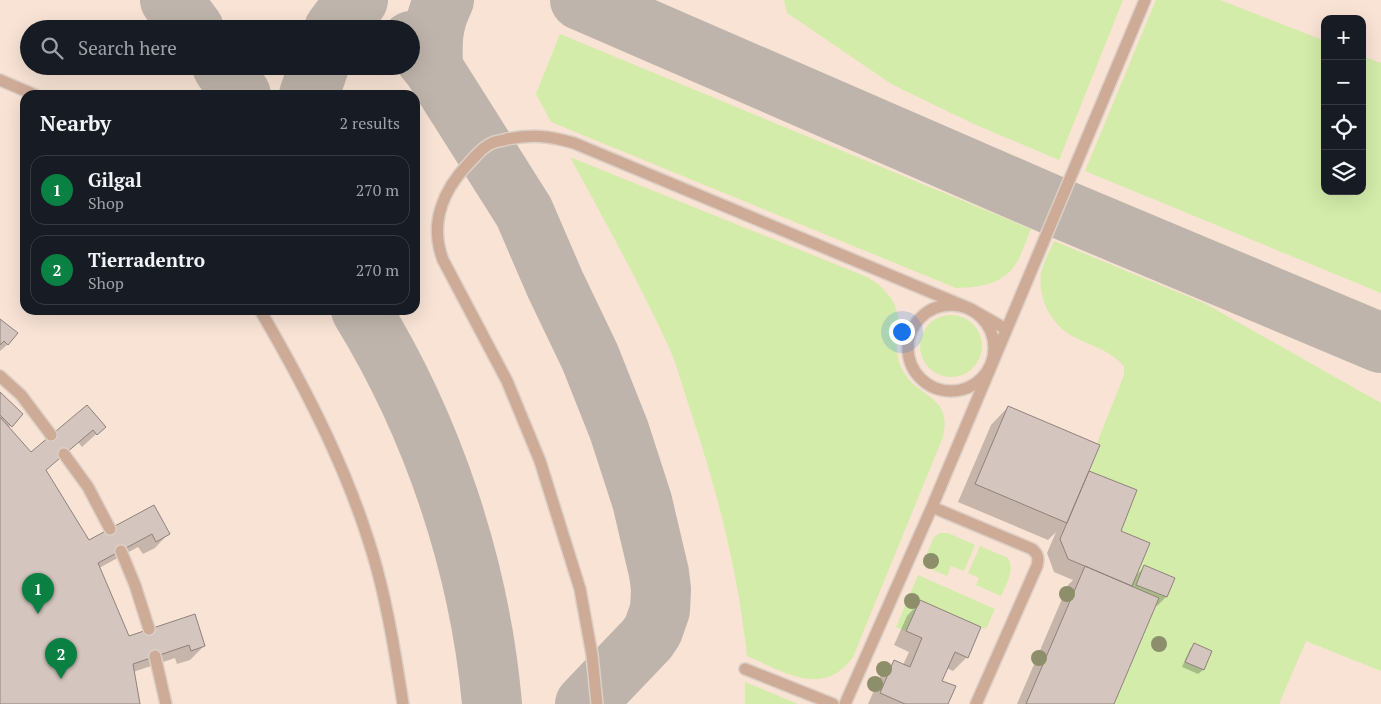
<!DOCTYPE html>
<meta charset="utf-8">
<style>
:root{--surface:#171b24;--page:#242831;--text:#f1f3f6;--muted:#9ea1a6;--line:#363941;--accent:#0b8043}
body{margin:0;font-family:"PT Serif",serif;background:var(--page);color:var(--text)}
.controls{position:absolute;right:15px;top:15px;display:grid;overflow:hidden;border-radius:10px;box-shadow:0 5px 20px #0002}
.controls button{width:45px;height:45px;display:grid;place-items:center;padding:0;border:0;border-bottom:1px solid var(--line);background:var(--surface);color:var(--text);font:25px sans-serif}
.you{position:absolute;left:901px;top:331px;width:18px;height:18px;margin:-12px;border:4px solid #fff;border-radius:50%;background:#1a73e8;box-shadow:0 0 0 8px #1a73e833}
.badge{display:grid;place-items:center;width:32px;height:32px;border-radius:50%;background:var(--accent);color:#fff;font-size:16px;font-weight:700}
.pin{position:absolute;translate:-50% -41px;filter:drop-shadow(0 1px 2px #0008)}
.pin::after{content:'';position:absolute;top:26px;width:18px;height:15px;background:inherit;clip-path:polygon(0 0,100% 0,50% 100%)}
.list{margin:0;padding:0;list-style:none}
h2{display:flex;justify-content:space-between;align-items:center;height:65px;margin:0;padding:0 20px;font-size:21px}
h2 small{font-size:16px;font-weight:400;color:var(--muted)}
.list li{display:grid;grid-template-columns:32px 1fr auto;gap:15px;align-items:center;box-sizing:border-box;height:70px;margin:0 10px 10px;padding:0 10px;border:1px solid var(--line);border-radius:15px}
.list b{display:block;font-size:19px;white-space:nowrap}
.list p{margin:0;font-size:16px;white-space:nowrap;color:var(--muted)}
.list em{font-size:16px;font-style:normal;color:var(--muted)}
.icon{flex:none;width:28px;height:28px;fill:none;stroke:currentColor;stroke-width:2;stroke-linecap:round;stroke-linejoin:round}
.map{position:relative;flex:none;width:1381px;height:704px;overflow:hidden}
.search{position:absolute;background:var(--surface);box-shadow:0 5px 20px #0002;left:20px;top:20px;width:400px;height:55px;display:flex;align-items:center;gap:12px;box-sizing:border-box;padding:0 18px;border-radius:28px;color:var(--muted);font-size:19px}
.panel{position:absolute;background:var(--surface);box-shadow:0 5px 20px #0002;left:20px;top:90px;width:400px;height:225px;border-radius:15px}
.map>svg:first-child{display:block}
</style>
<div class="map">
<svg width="1381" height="704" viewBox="0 0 1381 704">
<rect width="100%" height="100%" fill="#fef1e7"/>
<path fill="#f8e3d5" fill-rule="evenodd" d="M0,0h1381v704h-1381zM1325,19h37v172h-37zM29,29h382v37h-382zM25,95h390v215h-390z"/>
<path fill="#d3eca9" d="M784,0h339l-64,160 -85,-36 -81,-39 -106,-72z
M1156,0h64l105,41v150h37v-135l19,7v230l-296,-122z
M560,34l471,195c-5,11 -9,26 -16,36 -12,19 -38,23 -59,23l-405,-166 -15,-28z
M570,157l297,120c20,11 34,29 31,53 -1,13 -3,25 3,37 14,32 52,26 42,70l-90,220c-30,42 -70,14 -106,-1 -9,-85 -30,-166 -57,-247 -7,-21 -13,-44 -22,-64 -30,-64 -64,-126 -98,-188z
M1054,241l150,62 177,100v268l-75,-30 -27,63h-165l45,-106 -27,-12 18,-43 -29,-12 16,-41 -48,-19 11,-26 -3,-2 27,-68v-9c-13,-15 -32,-20 -50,-29 -23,-12 -36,-37 -33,-64 2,-10 9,-22 13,-32z
M920 346a31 31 0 1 1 62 0a31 31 0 1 1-62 0Z
M940,533h8l27,12 -11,26 -13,-5 -4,10 -25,-11 12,-28z
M980,546l28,12c7,13 -2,26 -7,38l-25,-11 3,-7 -11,-5z
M918,575l77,34 -9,20 -66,-28 -14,30 -10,-4z
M745,682l53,22h-53z"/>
<path fill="#0003" fill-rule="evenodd" d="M0,320l8,24 -8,7z
M0,394l22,20 -14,14 23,26 56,-48 17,21 -22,20 -4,-5 -33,29 43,71 65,-35 15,27 -13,14 -12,6 -5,-7 -39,21 29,69 76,9 -14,14 -13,4 -2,-6 -42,14 5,32h-138z
M1008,407l79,65 32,60 15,45 11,-10 28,12 -7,18 -9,9 -2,-1 -42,99h-96l51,-119 5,-5 -19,-8 -7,-19 9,-21 -8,8 -90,-38 33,-77zM1103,573l23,9v3l-24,-10z
M920,602l47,55 -14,14 -6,-3 -6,13 6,23h-79l13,-29 13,-13 9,3 6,-13 -15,-7 13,-29z
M1194,644l17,8 -8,18 -5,4 -16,-7 8,-18z"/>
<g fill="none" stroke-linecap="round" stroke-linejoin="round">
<path stroke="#beb4ab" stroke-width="60" d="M170,0l6,5 18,24
M580,0l479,208 322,135
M334,29l18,-24 6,-5
M411,41l22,27 91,144 31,72 35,73 29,73 23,71 17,72 2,16 -1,21 -7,20 -6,9 -62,65
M222,66l19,29
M433,68c-1,-27 -1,-44 11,-68
M309,95l10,-29
M361,310c72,117 119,257 131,394"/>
</g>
<path fill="#d5c5bf" stroke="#8f817b" d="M0,319l18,14 -10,12 -4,-4 -4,4z
M0,392l23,22 -11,13 -12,-12z
M87,405l19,22 -9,8 -4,-5 -47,40 43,70 65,-35 16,29 -14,8 -4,-8 -54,29 31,73 66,-22 10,32 -14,5 -2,-6 -56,19 7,40h-140v-287l31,35z
M1008,406l92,39 -33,78 -92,-39z
M1089,471l48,19 -16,41 29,12 -18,43 -64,-27 -8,-20z
M1144,565l31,13 -8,19 -31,-12z
M1085,566l74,32 -45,106h-88z
M920,600l61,27 -13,31 -13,-6 -13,29 14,5 -8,18h-43l-25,-11 14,-33 16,7 12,-29 -16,-7z
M1194,643l18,8 -8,19 -19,-8z"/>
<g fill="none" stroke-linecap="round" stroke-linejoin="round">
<defs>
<path id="lane" d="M0,80l35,15
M908 348a43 43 0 1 1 86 0a43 43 0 1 1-86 0Z
M260,310c48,82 92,168 117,259 12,45 19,90 26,135
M0,376l21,19 30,40
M64,454l24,33 22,42
M932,507l100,42c6,5 7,9 5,17l-61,138
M121,551l14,34 14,44
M155,656l11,48
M745,669l88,35
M597,704l-5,-49 -12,-66 -40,-128 -33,-80 -64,-121c-14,-37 0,-70 26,-97 7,-7 13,-16 23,-20 4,-2 10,-2 15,-4 26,-5 42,-3 67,4l397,166 35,20
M845,704l87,-197 213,-507"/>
</defs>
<use href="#lane" stroke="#dbcfc6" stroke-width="14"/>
<use href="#lane" stroke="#ceab97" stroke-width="11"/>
</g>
<g fill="#8c8f69">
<circle cx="931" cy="561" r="8"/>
<circle cx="1067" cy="594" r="8"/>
<circle cx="912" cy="601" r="8"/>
<circle cx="1159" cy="644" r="8"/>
<circle cx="1039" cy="658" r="8"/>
<circle cx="884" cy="669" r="8"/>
<circle cx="875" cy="684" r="8"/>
</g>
</svg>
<div class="controls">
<button>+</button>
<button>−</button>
<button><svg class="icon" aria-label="locate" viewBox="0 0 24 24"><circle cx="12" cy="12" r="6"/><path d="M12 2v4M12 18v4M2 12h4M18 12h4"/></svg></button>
<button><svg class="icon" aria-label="layers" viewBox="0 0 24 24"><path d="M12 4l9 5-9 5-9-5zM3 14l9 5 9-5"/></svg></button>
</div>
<div class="you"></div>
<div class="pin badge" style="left:38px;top:614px">1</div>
<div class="pin badge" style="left:61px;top:679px">2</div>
<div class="search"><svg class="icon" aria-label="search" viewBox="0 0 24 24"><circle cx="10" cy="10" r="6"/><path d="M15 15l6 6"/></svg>Search here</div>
<section class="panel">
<h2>Nearby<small>2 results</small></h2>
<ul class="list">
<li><span class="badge">1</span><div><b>Gilgal</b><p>Shop</p></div><em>270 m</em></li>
<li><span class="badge">2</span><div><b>Tierradentro</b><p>Shop</p></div><em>270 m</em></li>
</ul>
</section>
</div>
